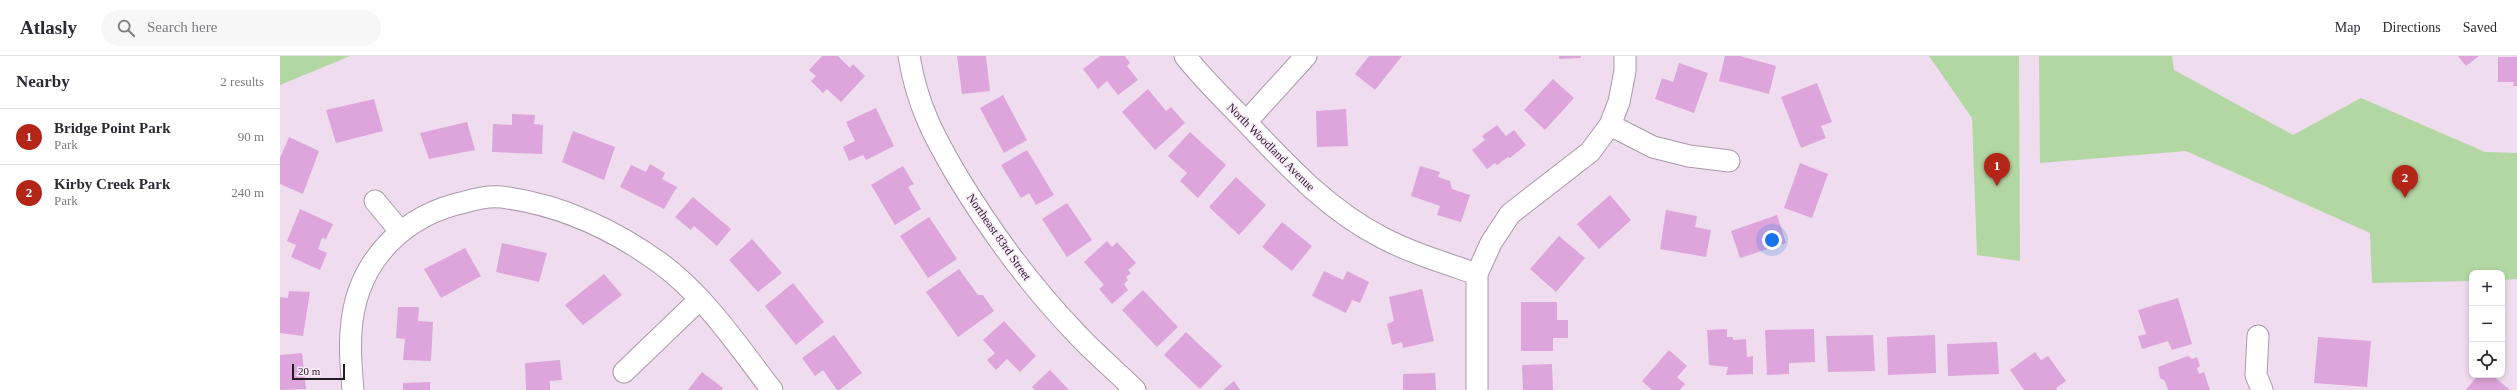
<!DOCTYPE html>
<meta charset="utf-8">
<style>
:root{--surface:#fff;--page:#f7f7f7;--text:#2b2b33;--muted:#7c7c81;--line:#e1e1e2;--accent:#b32516}
body{margin:0;font-family:"Times New Roman",serif;background:var(--page);color:var(--text)}
.controls{position:absolute;right:12px;bottom:12px;display:grid;overflow:hidden;border-radius:8px;box-shadow:0 2px 6px #0003}
.controls button{width:36px;height:36px;display:grid;place-items:center;padding:0;border:0;border-bottom:1px solid var(--line);background:var(--surface);color:var(--text);font:20px sans-serif}
.scale{position:absolute;left:12px;bottom:10px;width:53px;box-sizing:border-box;padding-left:4px;border:2px solid #231d23;border-top:0;font-size:11px;line-height:14px;white-space:nowrap;color:#231d23;-webkit-text-stroke:3px #fce9fb;paint-order:stroke}
.you{position:absolute;left:1492px;top:184px;width:14px;height:14px;margin:-10px;border:3px solid #fff;border-radius:50%;background:#1a73e8;box-shadow:0 0 0 6px #1a73e833}
.badge{display:grid;place-items:center;width:26px;height:26px;border-radius:50%;background:var(--accent);color:#fff;font-size:13px;font-weight:700}
.pin{position:absolute;translate:-50% -33px;filter:drop-shadow(0 1px 2px #0008)}
.pin::after{content:'';position:absolute;top:21px;width:14px;height:12px;background:inherit;clip-path:polygon(0 0,100% 0,50% 100%)}
.list{margin:0;padding:0;list-style:none}
h2{display:flex;justify-content:space-between;align-items:center;height:52px;margin:0;padding:0 16px;font-size:17px}
h2 small{font-size:13px;font-weight:400;color:var(--muted)}
.list li{display:grid;grid-template-columns:26px 1fr auto;gap:12px;align-items:center;box-sizing:border-box;height:56px;padding:0 16px;border-top:1px solid var(--line)}
.list b{display:block;font-size:15px;white-space:nowrap}
.list p{margin:0;font-size:13px;white-space:nowrap;color:var(--muted)}
.list em{font-size:13px;font-style:normal;color:var(--muted)}
.icon{flex:none;width:22px;height:22px;fill:none;stroke:currentColor;stroke-width:2;stroke-linecap:round;stroke-linejoin:round}
.map{position:relative;flex:none;width:2237px;height:334px;overflow:hidden}
header{display:flex;align-items:center;gap:24px;box-sizing:border-box;height:56px;padding:0 20px;background:var(--surface);border-bottom:1px solid var(--line)}
header strong{font-size:19px}
nav{display:flex;gap:22px;margin-inline-start:auto;font-size:14px}
.search{width:280px;height:36px;background:var(--page);display:flex;align-items:center;gap:10px;box-sizing:border-box;padding:0 14px;border-radius:22px;color:var(--muted);font-size:15px}
main{display:flex}
aside{flex:1;background:var(--surface)}
.map>svg:first-child{display:block}
</style>
<header>
<strong>Atlasly</strong>
<div class="search"><svg class="icon" aria-label="search" viewBox="0 0 24 24"><circle cx="10" cy="10" r="6"/><path d="M15 15l6 6"/></svg>Search here</div>
<nav><a>Map</a><a>Directions</a><a>Saved</a></nav>
</header>
<main>
<aside>
<h2>Nearby<small>2 results</small></h2>
<ul class="list">
<li><span class="badge">1</span><div><b>Bridge Point Park</b><p>Park</p></div><em>90 m</em></li>
<li><span class="badge">2</span><div><b>Kirby Creek Park</b><p>Park</p></div><em>240 m</em></li>
</ul>
</aside>
<div class="map">
<svg width="2237" height="334" viewBox="0 0 2237 334">
<rect width="100%" height="100%" fill="#efdcee"/>
<path fill="#b3d7a3" d="M0,0h70l-70,29z
M1649,0h90l1,205 -43,-6 -5,-137z
M1759,0h133l2,14 119,65 68,-37 124,54 32,1v126l-15,1v-7h-30v8l-100,2 -2,-50 -184,-82 -146,12z"/>
<path fill="#dea5dc" d="M542,0h16l12,12 3,-4 12,12 -24,26 -14,-13 -4,4 -12,-12 5,-5 -7,-6z
M677,0h29l4,35 -28,3z
M820,0h25l5,7 -3,3 11,14 -20,15 -11,-14 -9,8 -15,-20z
M1089,0h33l-27,34 -20,-16z
M1279,0h22v2l-22,1z
M1445,0h15l36,10 -7,28 -50,-13z
M2178,0h21l-13,10z
M2218,1h19v29h-4l1,-4h-16z
M1399,7l29,10 -14,40 -39,-14 7,-21 11,4z
M1273,23l21,19 -29,32 -21,-20z
M1537,27l15,39 -11,4 5,12 -25,10 -20,-51z
M868,33l18,22 5,-4 14,16 -30,27 -33,-38z
M723,39l24,45 -23,13 -24,-45z
M94,43l9,32 -47,12 -10,-33z
M596,52l18,38 -28,14 -3,-5 -14,6 -6,-14 12,-6 -9,-19z
M1066,53l2,37 -31,1 -1,-36z
M232,58l23,1 -1,9 9,1 -1,29 -50,-2 1,-28 19,1z
M187,66l8,28 -46,9 -9,-26z
M1217,69l9,11 8,-6 12,15 -16,13 -2,-1 -11,8 -2,-2 -8,6 -15,-19 13,-10 -3,-4z
M293,75l42,16 -11,33 -42,-18z
M910,76l36,33 -28,33 -18,-17 7,-8 -19,-17z
M9,81l30,14 -16,43 -23,-10v-26z
M747,94l27,45 -18,10 -7,-12 -8,5 -20,-33z
M1520,107l28,11 -16,44 -28,-10z
M370,108l15,9 -3,6 15,8 -13,22 -44,-22 11,-22 15,7z
M623,110l11,18 -6,3 13,22 -26,16 -24,-40z
M1140,110l20,6 -2,5 12,4 2,8 18,6 -9,27 -24,-7 3,-9 -29,-10z
M956,121l30,28 -27,30 -30,-28z
M1330,139l21,25 -32,29 -22,-25z
M413,141l38,32 -14,17 -23,-20 -3,4 -16,-13z
M787,147l25,37 -25,17 -25,-38z
M20,153l33,15 -7,15 -4,-1 -4,11 9,4 -7,17 -29,-13 5,-12 -9,-4z
M1386,154l31,6 -2,11 16,3 -5,27 -46,-8z
M1497,159l9,28 -46,15 -9,-27z
M649,161l28,42 -29,19 -28,-42z
M1002,166l30,24 -20,25 -30,-24z
M1279,180l26,22 -29,34 -26,-23z
M472,183l30,34 -24,19 -29,-32z
M827,185l5,6 5,-5 19,21 -8,7 3,3 -5,4 2,3 -4,4 4,6 -16,14 -13,-15 5,-4 -20,-23z
M222,187l45,10 -8,29 -43,-10z
M185,192l16,28 -40,22 -17,-29z
M679,213l19,26h5l11,16 -36,26 -32,-45z
M1044,215l19,9 4,-9 22,11 -9,21 -8,-3 -6,13 -34,-17z
M324,218l18,21 -39,30 -18,-20z
M513,227l31,39 -28,23 -31,-39z
M1142,233l12,52 -31,7 -1,-6 -10,3 -5,-21 7,-3 -5,-24z
M863,234l35,37 -21,20 -35,-37z
M9,235l21,1 -7,44 -23,-3v-36l8,1z
M1898,242l14,46 -20,6 -4,-9 -26,8 -4,-13 8,-2 -8,-24z
M1241,246h36v18h11v18h-15v13h-32z
M118,251h21l-1,14 15,1 -2,39 -28,-1 2,-21 -9,-1z
M724,265l32,35 -16,16 -13,-13 -11,11 -9,-10 8,-7 -12,-13z
M1447,273v8h6v3l13,-1 1,18 6,-1v18l-27,1 2,-8 -19,-2 -2,-35z
M1534,273l1,33 -26,1v11l-22,1 -2,-45z
M906,276l36,34 -22,23 -36,-34z
M554,279l28,38 -23,17h-2l-14,-20 -8,6 -13,-18z
M1593,279l2,36 -47,1 -2,-36z
M1655,279l1,38 -48,2 -1,-38z
M2038,281l53,4 -4,46 -53,-4z
M1717,286l2,32 -51,2 -1,-32z
M1389,294l18,16 -10,11 8,7 -5,6h-28l-10,-9z
M1755,296l6,8 7,-4 18,25 -10,7 1,2h-33l-14,-20z
M22,297l4,36 -26,1v-35z
M1908,300l4,3 5,-2 3,9 -3,2 2,6 5,-2 6,18h-42l-3,-9 -5,-3 -2,-11z
M280,304l2,20 -12,1v9h-24l-1,-27z
M1272,308l1,26h-30l-1,-25z
M770,314l19,20h-34l-3,-3z
M422,316l21,16 -1,2h-34z
M1155,317l1,17h-33v-16z
M2198,319h14l18,15h-44z
M954,325l6,9h-17z
M150,326v8h-27v-7z"/>
<g fill="none" stroke-linecap="round" stroke-linejoin="round">
<defs>
<path id="minor" d="M629,0c8,49 25,81 50,123 33,54 71,106 115,152 19,21 41,39 61,59
M905,0c19,24 41,45 62,67 41,43 80,86 134,114 30,16 64,26 96,37
M966,66l60,-66
M1330,69l43,22 36,9 40,5
M95,145l25,30
M1978,280l-2,39 6,15
M344,316l76,-73
M73,334c-2,-23 -4,-46 -1,-69 8,-63 53,-106 113,-119 13,-4 30,-7 43,-4 55,8 108,33 152,65 45,33 78,83 112,127
M1197,334v-116l14,-31 19,-29 80,-62 20,-27 9,-23 6,-31v-15"/>
</defs>
<use href="#minor" stroke="#ab99aa" stroke-width="23"/>
<use href="#minor" stroke="#fff" stroke-width="21"/>
</g>
<g text-anchor="middle" dominant-baseline="central" stroke-width="3" stroke-linejoin="round" paint-order="stroke">
<g font-size="12" fill="#231d23" stroke="#fce9fb">
<text transform="translate(991 91) rotate(45)">North Woodland Avenue</text>
<text transform="translate(719 181) rotate(55)">Northeast 83rd Street</text>
</g>
</g>
</svg>
<div class="controls">
<button>+</button>
<button>−</button>
<button><svg class="icon" aria-label="locate" viewBox="0 0 24 24"><circle cx="12" cy="12" r="6"/><path d="M12 2v4M12 18v4M2 12h4M18 12h4"/></svg></button>
</div>
<div class="scale">20 m</div>
<div class="you"></div>
<div class="pin badge" style="left:1717px;top:130px">1</div>
<div class="pin badge" style="left:2125px;top:142px">2</div>
</div>
</main>
